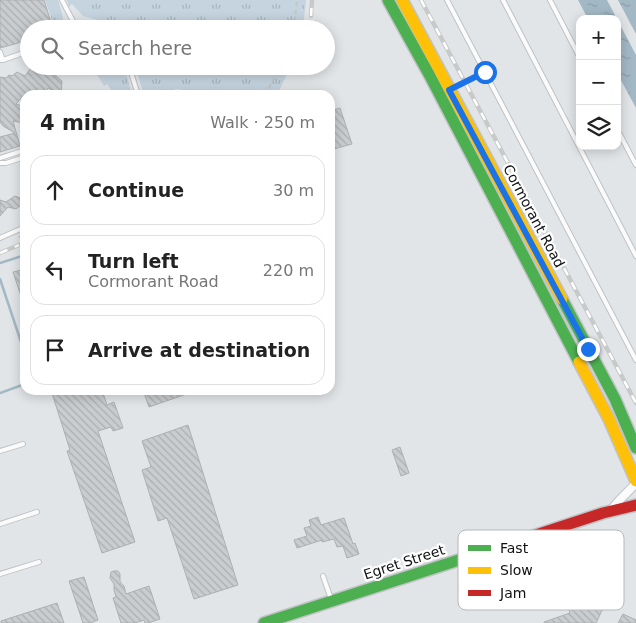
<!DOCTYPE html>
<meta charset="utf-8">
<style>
:root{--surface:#fff;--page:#f2f2f2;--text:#222;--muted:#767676;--line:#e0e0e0}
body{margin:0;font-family:"DejaVu Sans",sans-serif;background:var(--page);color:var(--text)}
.controls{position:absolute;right:15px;top:15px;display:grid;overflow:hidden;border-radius:10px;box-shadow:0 2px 12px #0003}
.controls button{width:45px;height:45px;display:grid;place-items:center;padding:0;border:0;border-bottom:1px solid var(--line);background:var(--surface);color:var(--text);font:25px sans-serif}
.stop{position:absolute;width:15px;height:15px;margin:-11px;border:4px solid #1a73e8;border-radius:50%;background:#fff}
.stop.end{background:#1a73e8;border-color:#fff;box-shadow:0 1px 5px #0008}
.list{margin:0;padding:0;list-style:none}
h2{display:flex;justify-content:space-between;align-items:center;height:65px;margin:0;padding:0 20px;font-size:21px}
h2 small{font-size:16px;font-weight:400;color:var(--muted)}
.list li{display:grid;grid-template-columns:32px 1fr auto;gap:15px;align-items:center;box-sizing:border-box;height:70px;margin:0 10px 10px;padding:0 10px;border:1px solid var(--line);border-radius:15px}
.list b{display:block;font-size:19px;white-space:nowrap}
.list p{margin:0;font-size:16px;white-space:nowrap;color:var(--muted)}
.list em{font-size:16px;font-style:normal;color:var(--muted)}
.icon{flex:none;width:28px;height:28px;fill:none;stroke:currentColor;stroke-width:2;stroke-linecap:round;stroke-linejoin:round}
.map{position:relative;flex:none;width:636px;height:623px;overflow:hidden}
.search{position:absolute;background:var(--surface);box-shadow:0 2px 12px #0003;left:20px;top:20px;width:315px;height:55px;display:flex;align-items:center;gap:12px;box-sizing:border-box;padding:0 18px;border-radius:28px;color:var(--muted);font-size:19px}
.panel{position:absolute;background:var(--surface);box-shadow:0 2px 12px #0003;left:20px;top:90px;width:315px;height:305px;border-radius:15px}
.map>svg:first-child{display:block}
</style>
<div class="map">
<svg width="636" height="623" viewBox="0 0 636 623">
<defs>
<pattern id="grass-tufts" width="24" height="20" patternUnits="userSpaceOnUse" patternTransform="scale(1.25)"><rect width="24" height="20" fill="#c5d4df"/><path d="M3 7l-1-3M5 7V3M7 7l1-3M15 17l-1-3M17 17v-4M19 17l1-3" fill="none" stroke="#a8b5be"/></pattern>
<pattern id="water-ripples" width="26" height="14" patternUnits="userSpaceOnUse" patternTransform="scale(1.25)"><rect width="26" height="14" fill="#a3b8c5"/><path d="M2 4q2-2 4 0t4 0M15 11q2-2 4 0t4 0" fill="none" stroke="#8b9da8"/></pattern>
<pattern id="building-back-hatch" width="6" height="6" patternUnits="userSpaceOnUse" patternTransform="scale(1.25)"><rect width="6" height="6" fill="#cacdcf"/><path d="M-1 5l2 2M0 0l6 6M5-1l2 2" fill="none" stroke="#acafb1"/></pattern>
</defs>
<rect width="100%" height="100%" fill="#e2e5e8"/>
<path fill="url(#grass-tufts)" d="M45,0h13l5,17 -1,12h-7z
M67,0h239l-3,29h-182c-7,-8 -13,-8 -23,-7v-2l-15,-4 -11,-12 -3,2z
M92,66h32l8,29h-17l-8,-11 -3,2z
M135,66h156l-14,29h-87l-2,-4 -12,-2 -10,6h-22z"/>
<path fill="url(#water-ripples)" d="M578,0h58v108l-19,-35v-54h-29z"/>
<path fill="#e2e5e8" d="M607,0h11l18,34v21z"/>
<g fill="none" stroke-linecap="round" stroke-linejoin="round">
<path stroke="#a3b8c5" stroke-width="2.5" d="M0,263l25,-8
M0,279l25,75
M0,393l25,-9"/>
</g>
<path fill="url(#building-back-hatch)" stroke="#adb0b2" d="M0,0h44l9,29h-24v11l-29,8z
M44,66h14l-3,9 7,6 -1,13 -13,-6 -5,7h-8l-4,-4 -7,4 -8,9 9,3v16l-12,-2 7,25 -20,6v-15l15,-4 -12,-7 -3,-4v-45l6,1 3,-3 3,1 5,-4 8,4 6,-8 5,-1 6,2z
M340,108l12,36 -22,6v-39z
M15,196l10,4v2l-9,7 -8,-2 -8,9v-16l6,2z
M25,269v36h-1l-11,-33z
M51,390h51l5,15 7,-3 9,26 -10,3 -2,-4 -13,4 37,111 -33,11 -35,-102 3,-1z
M143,390h52v1l-46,16z
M188,425l50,160 -44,14 -27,-81 -9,3 -16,-51 9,-3 -9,-26z
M400,447l9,26 -8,3 -9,-26z
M318,517l3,8 23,-7 9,26 2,-1 4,11 -12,4 -4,-12 -6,1 -3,-8 -12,3v-2l-25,8 -3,-8 13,-4 -3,-8 7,-2 -2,-6z
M114,571h4l2,3v8l4,4 2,8 23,-8 11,33 -12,4h-3l-1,-3 -9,3h-14l-8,-25 3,-1 -2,-7v-6l-4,-6 1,-6z
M84,577l14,43 -8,3h-7l-14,-42z
M599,582l2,6 10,-4 4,12 -7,2 -12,25h-52v-1l26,-9 -7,-19z
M57,603l7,20h-63v-2z
M623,614l13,6v3h-18z"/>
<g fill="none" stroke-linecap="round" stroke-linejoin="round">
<defs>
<path id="lane" d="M62,0l15,29
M447,0l189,360
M503,0l133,256
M550,0l30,58
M92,29h17
M0,52l3,8h-3
M3,60l26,-9
M129,66l9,29
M451,89l34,-17
M617,129l19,36
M0,158l25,-8
M0,163h6l19,-6
M0,238l25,-11
M0,451l23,-7
M0,524l37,-12
M0,574l39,-12
M323,576l8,23"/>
<path id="street" d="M611,511c6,-11 17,-18 25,-28"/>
<path id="fast" d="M388,0l42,76 149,286
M562,299l53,100 21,49
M264,623l232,-75"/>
<path id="slow" d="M402,0l160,299
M579,362l30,57 27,62"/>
<path id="jam" d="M496,548l107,-35 33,-8"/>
</defs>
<use href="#lane" stroke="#c0c3c5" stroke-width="6"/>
<use href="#street" stroke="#c0c3c5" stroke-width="10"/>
<use href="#fast" stroke="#c0c3c5" stroke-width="14"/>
<use href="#slow" stroke="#c0c3c5" stroke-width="14"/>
<use href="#jam" stroke="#c0c3c5" stroke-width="14"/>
<path stroke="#c5c6c7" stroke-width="2" stroke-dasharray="5 2.5" stroke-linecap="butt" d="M294,29l3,-29
M265,95l16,-29
M19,237l6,-2"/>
<use href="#lane" stroke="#fbfbfc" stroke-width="4"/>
<use href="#street" stroke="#fbfbfc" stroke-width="8"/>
<use href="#fast" stroke="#4caf50" stroke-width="11"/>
<use href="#slow" stroke="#ffc107" stroke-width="11"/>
<use href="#jam" stroke="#c62828" stroke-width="11"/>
<defs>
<path id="rail" d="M421,0l215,403
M311,16l1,-16
M0,253l19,-8"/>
</defs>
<use href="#rail" stroke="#c8c9c9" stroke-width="4.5"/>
<use href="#rail" stroke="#fff" stroke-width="2.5" stroke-dasharray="8" stroke-linecap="butt"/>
</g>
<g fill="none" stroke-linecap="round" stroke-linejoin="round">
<path stroke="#1a73e8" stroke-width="6" d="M485,72l-36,18 139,259"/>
</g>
<g text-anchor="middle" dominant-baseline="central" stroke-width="4.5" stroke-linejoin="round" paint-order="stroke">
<g font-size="14" fill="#0f1113" stroke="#fff">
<text transform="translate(534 216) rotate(62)">Cormorant Road</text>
<text transform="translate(404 562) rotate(-18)">Egret Street</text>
</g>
</g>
<rect x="458" y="530" width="166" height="80" rx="8" fill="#fff" stroke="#b7b8b8" stroke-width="1"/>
<rect x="468" y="545" width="23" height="6" fill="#4caf50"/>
<rect x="468" y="567" width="23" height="7" fill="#ffc107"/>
<rect x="468" y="590" width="23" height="6" fill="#c62828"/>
<g font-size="14" fill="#0f1113">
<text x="500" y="553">Fast</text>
<text x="500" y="575">Slow</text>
<text x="500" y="598">Jam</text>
</g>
</svg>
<div class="controls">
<button>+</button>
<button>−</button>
<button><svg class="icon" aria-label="layers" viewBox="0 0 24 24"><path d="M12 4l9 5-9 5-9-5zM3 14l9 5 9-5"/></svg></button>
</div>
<div class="stop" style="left:485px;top:72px"></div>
<div class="stop end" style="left:588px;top:349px"></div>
<div class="search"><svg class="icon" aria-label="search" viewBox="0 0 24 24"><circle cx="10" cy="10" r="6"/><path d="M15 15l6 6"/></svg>Search here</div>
<section class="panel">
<h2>4 min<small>Walk · 250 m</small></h2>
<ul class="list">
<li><svg class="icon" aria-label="ahead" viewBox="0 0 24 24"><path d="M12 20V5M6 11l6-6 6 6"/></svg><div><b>Continue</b></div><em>30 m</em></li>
<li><svg class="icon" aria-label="left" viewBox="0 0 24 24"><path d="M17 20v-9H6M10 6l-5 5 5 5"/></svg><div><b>Turn left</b><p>Cormorant Road</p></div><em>220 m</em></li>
<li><svg class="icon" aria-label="arrive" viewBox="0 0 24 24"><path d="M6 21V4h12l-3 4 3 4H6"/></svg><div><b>Arrive at destination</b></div></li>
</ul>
</section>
</div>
